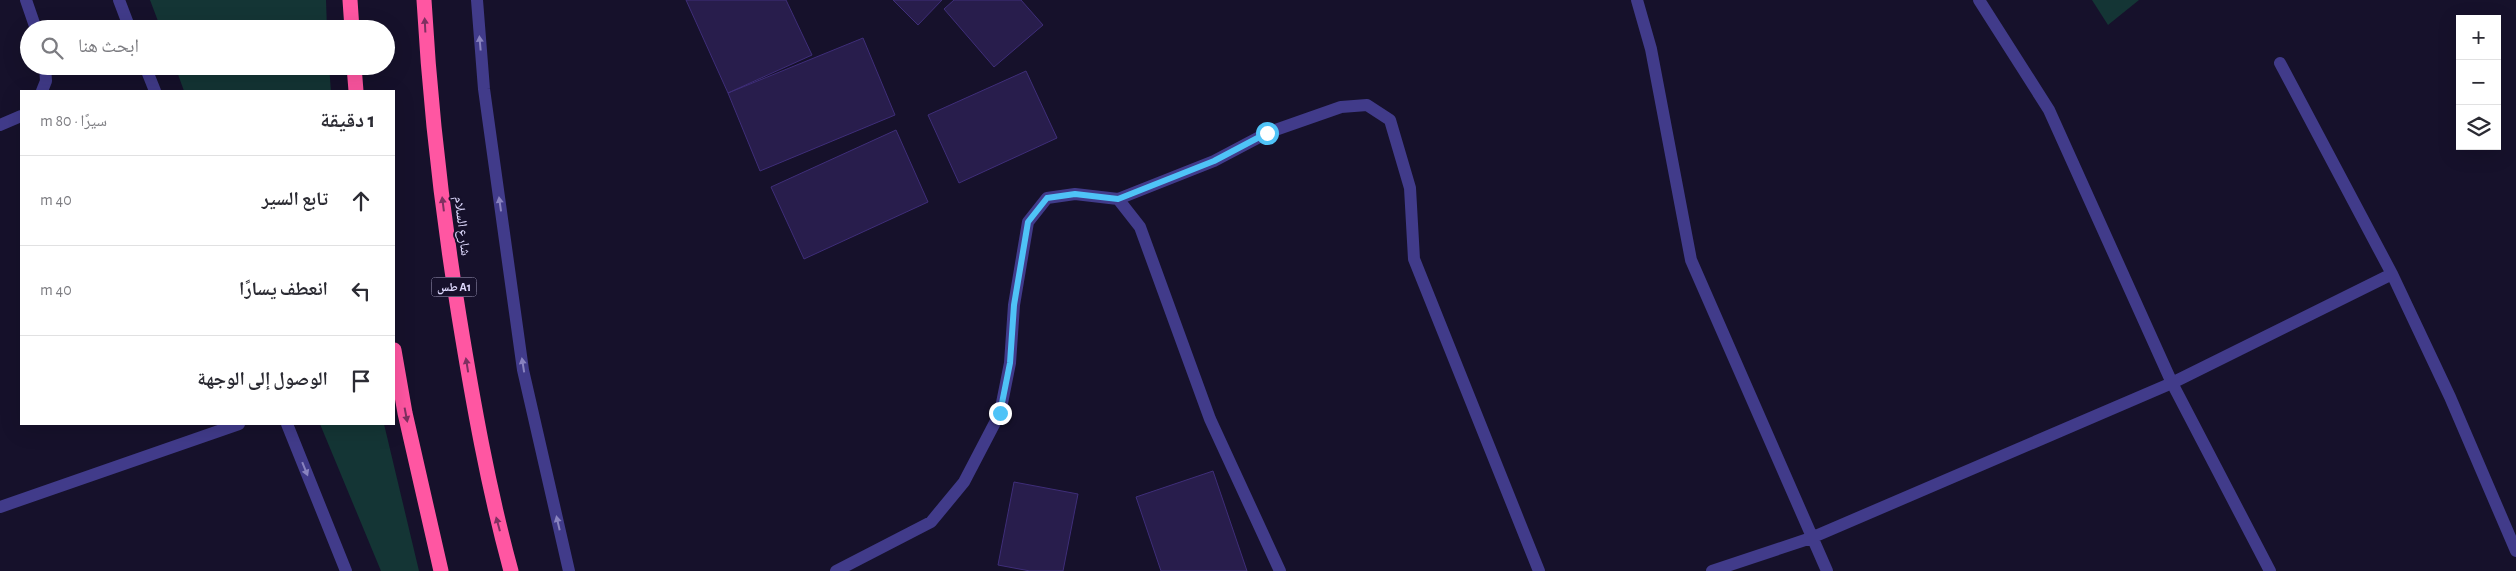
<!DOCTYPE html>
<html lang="ar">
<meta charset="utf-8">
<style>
:root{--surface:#fff;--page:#f2f2f3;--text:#2b2b33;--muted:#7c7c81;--line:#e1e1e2}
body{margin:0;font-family:"Alegreya Sans","Noto Naskh Arabic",sans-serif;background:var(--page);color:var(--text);direction:rtl}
.controls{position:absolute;right:15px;top:15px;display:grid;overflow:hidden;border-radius:0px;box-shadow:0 5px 20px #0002}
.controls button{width:45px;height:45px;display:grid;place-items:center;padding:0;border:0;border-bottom:1px solid var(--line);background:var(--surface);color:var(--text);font:25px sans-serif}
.stop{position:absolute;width:15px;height:15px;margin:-11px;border:4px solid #4fc3f7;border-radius:50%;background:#fff}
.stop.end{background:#4fc3f7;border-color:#fff;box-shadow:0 1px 5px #0008}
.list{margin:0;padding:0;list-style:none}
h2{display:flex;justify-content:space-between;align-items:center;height:65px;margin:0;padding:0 20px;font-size:21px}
h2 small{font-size:16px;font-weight:400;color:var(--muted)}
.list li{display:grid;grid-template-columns:32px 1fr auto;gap:15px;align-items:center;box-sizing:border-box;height:90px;padding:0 20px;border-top:1px solid var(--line)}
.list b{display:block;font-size:19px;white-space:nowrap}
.list em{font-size:16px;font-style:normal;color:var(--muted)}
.icon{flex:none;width:28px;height:28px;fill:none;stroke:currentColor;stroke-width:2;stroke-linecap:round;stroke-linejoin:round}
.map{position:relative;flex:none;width:2516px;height:571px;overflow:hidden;direction:ltr}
.search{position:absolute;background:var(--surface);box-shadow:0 5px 20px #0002;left:20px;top:20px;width:375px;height:55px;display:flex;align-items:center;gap:12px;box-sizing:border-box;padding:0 18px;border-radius:28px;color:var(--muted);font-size:19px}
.panel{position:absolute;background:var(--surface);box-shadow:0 5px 20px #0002;left:20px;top:90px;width:375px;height:335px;border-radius:0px;direction:rtl}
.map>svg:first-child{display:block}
</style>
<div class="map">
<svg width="2516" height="571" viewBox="0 0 2516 571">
<rect width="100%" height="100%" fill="#16112b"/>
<path fill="#143535" d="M150,0h176l1,29h-166z
M2092,0h47l-31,25z
M175,66h154l2,25h-147z
M320,424h64l35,147h-38z"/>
<path fill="#281d4c" stroke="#3f2e79" d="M686,0h100l26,55 -84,38z
M893,0h49l-24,25z
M954,0h67l22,25 -49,42 -50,-58z
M863,38l32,77 -135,56 -32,-78z
M1026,71l31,67 -98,45 -31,-68z
M896,130l32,72 -124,57 -33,-72z
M1213,471l34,100h-86l-25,-74z
M1014,482l64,12 -15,77h-33l-32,-6z"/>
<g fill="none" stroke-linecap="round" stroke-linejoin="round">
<path stroke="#413b8a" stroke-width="12" d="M26,0l10,29
M119,0l11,29
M477,0l7,89 39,281 46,201
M1637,0l14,49 40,211 136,311
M1979,0l70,110 123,273 98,188
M2280,63l112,211 58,123 66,154
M145,66l10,25
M42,91l4,-10 -1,-15
M0,125l21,-9
M1118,199l96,-38 53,-28 74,-26 26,-2 23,15 20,68 4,71 125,312
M287,424l59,147
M0,507l239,-83
M836,571l95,-49 33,-40 36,-69 10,-50 4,-58 14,-83 19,-24 28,-4 43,5 22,28 70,192 70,152
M1712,571l99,-33 361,-155 220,-109"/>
<path stroke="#ff56a2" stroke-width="15" d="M350,0l2,29
M424,0c6,106 18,211 35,316 14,86 29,171 52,255
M354,66l2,25
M394,350l11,63 36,158"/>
</g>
<defs><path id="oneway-solid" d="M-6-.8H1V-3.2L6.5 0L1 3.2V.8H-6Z" transform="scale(1.25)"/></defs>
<g fill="#7f3061">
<use href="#oneway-solid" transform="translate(425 25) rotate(-93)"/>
<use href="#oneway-solid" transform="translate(443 204) rotate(-97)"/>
<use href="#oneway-solid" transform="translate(467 365) rotate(-99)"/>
<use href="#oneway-solid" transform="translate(406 415) rotate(79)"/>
<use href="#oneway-solid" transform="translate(498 524) rotate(-105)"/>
</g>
<g fill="#8983bf">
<use href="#oneway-solid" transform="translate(480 43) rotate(-95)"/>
<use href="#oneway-solid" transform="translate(500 204) rotate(-98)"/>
<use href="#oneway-solid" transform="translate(523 365) rotate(-99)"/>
<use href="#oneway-solid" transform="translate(305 469) rotate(68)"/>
<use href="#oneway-solid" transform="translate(558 523) rotate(-103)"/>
</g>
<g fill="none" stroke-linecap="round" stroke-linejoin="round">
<path stroke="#4fc3f7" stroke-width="6" d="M1000,413l10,-50 4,-58 14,-83 19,-24 28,-4 43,5 96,-38 53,-28"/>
</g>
<g text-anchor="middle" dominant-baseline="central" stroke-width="4" stroke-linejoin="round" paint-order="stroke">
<rect fill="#16112b" stroke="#a39ebf" stroke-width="1" x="431.5" y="277.5" width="45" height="19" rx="4"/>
<g font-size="12" font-weight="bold" fill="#e0dbff">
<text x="454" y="287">طس A1</text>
</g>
<g font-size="14" fill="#e0dbff" stroke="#16112b">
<text transform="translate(462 226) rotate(83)">شارع السلام</text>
</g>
</g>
</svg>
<div class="controls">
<button>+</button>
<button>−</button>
<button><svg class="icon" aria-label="layers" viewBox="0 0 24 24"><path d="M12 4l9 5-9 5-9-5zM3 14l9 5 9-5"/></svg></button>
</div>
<div class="stop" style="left:1267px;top:133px"></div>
<div class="stop end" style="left:1000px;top:413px"></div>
<div class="search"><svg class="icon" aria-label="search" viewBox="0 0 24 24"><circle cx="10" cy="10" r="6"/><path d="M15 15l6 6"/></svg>ابحث هنا</div>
<section class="panel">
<h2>1 دقيقة<small>سيرًا · 80 m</small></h2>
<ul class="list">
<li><svg class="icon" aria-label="ahead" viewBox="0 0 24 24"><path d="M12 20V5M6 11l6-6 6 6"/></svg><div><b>تابع السير</b></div><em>40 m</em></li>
<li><svg class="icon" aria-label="left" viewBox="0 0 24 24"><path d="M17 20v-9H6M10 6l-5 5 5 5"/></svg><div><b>انعطف يسارًا</b></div><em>40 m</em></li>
<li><svg class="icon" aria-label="arrive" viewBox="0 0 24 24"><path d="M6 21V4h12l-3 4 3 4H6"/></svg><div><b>الوصول إلى الوجهة</b></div></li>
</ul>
</section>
</div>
